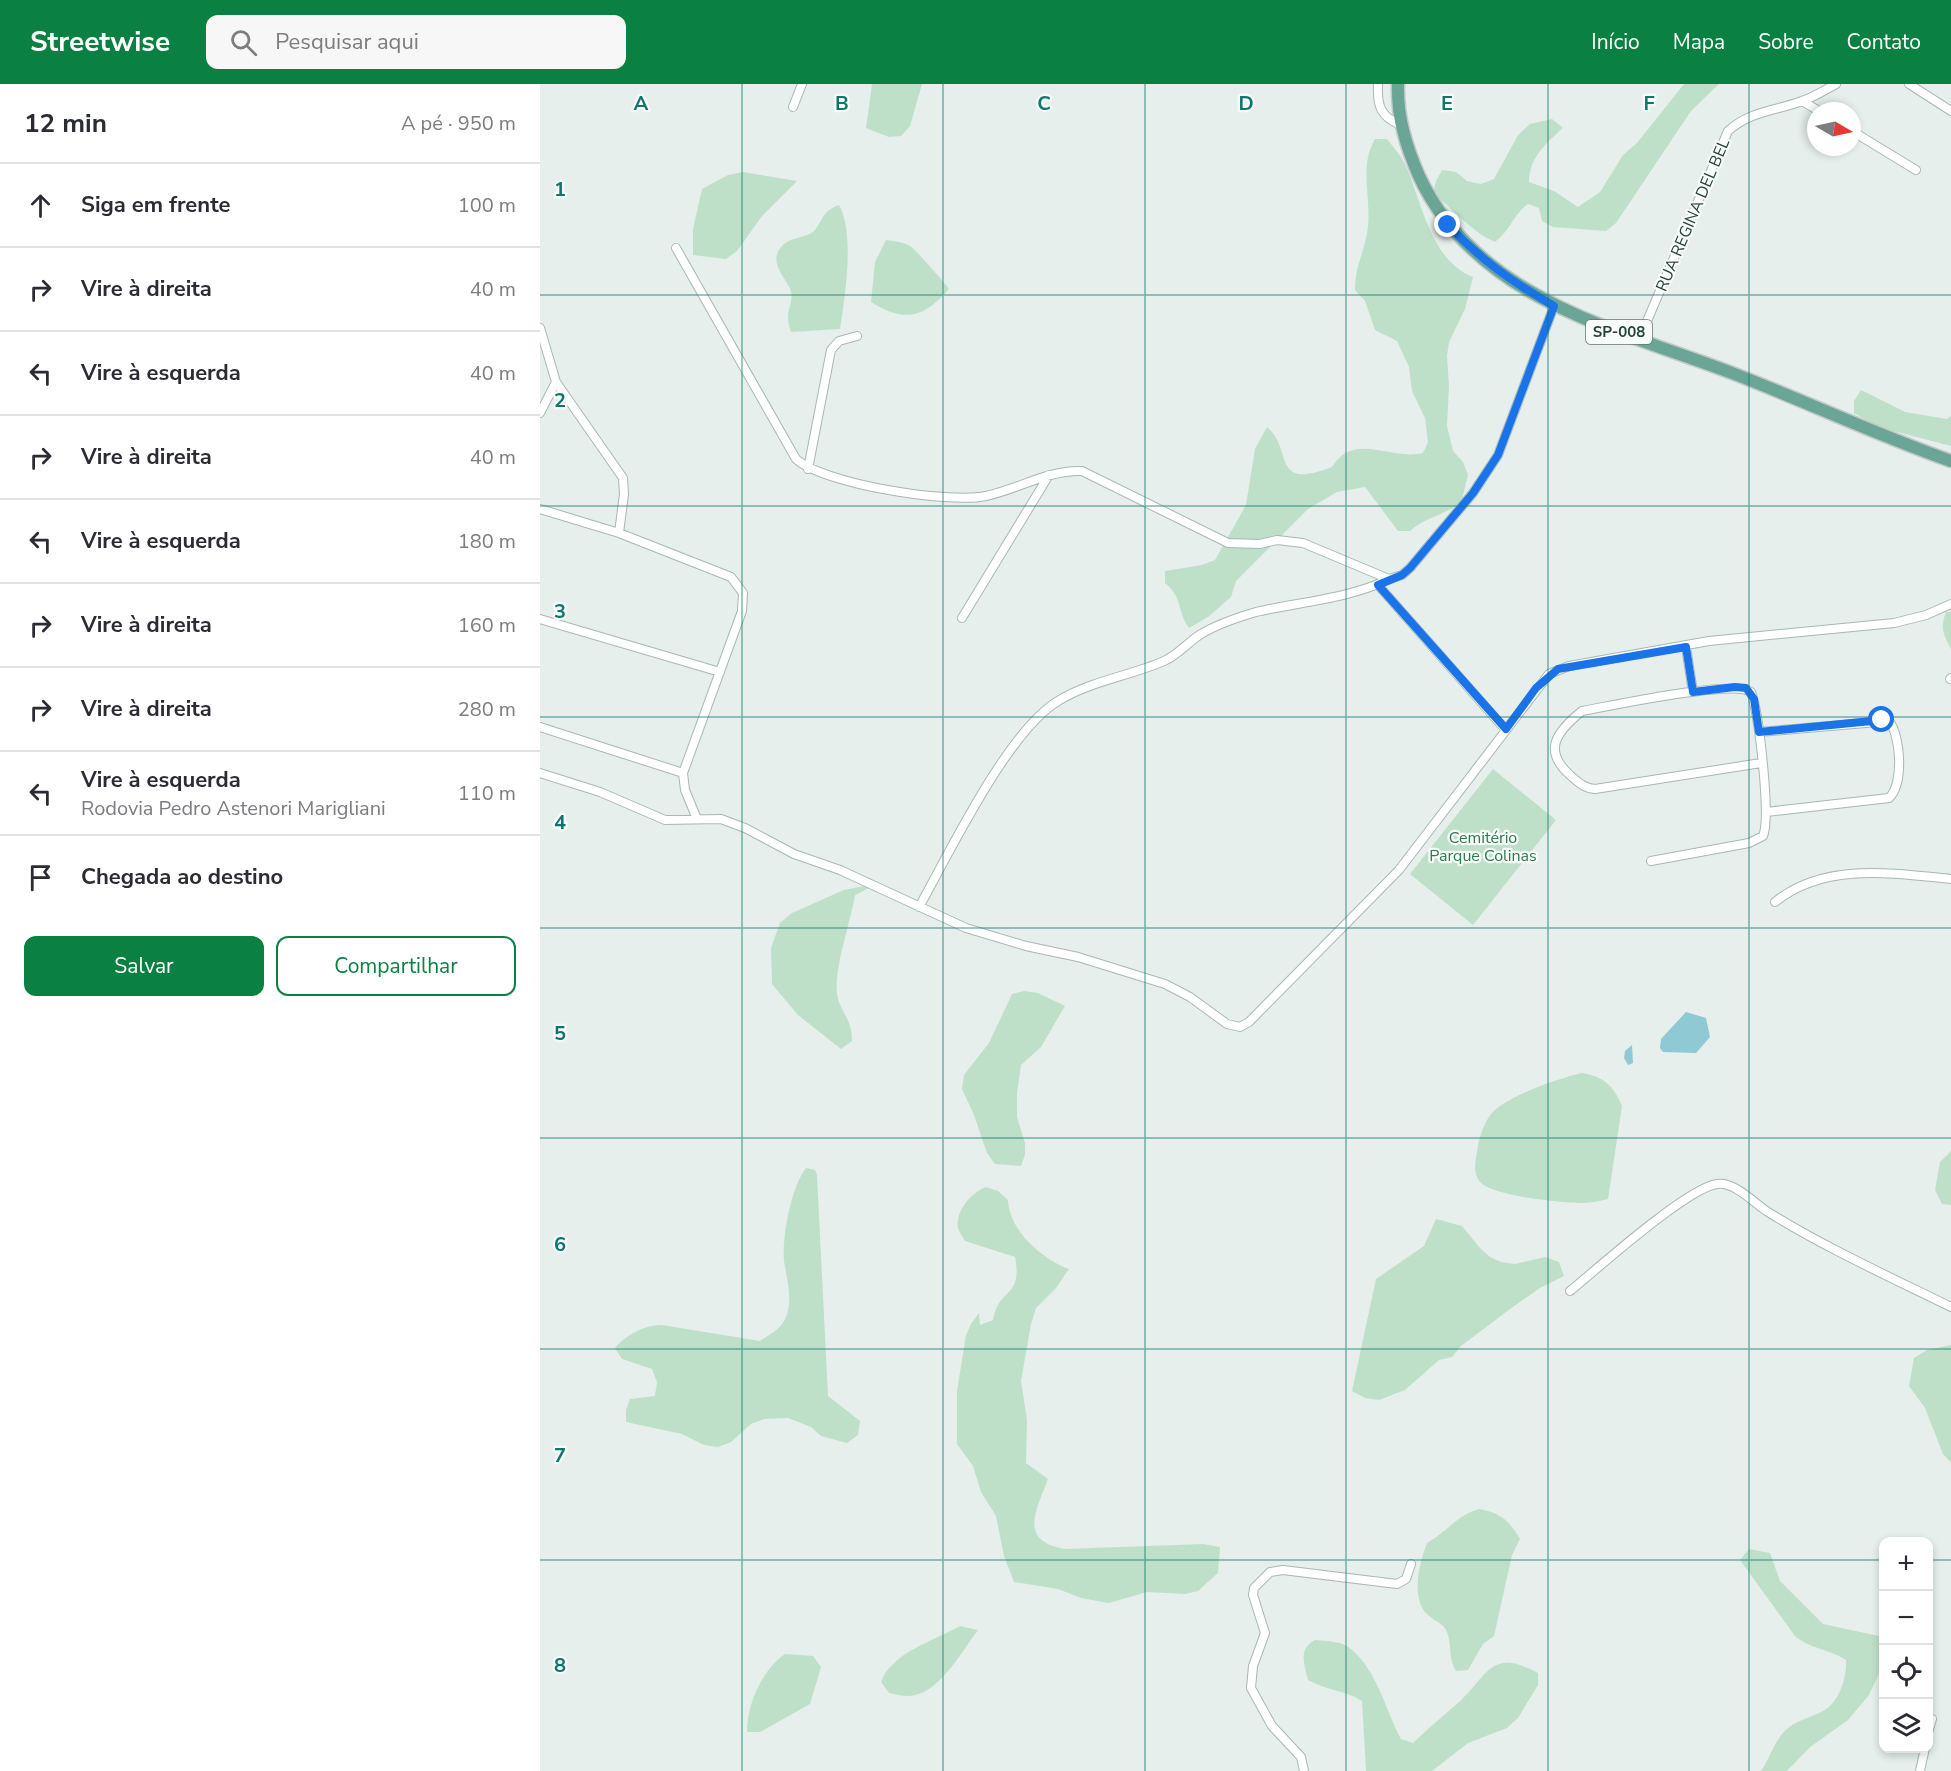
<!DOCTYPE html>
<html lang="pt">
<meta charset="utf-8">
<style>
:root{--surface:#fff;--page:#f7f7f7;--text:#2b2b33;--muted:#7c7c81;--line:#e1e1e2;--accent:#0b8043}
body{margin:0;font-family:"Nunito Sans",sans-serif;background:var(--page);color:var(--text)}
.controls{position:absolute;right:18px;bottom:18px;display:grid;overflow:hidden;border-radius:12px;box-shadow:0 3px 9px #0003}
.controls button{width:54px;height:54px;display:grid;place-items:center;padding:0;border:0;border-bottom:2px solid var(--line);background:var(--surface);color:var(--text);font:30px sans-serif}
.compass{position:absolute;left:1267px;top:18px;width:54px;height:54px;border-radius:50%;background:var(--surface);box-shadow:0 3px 9px #0003;rotate:99deg}
.stop{position:absolute;width:18px;height:18px;margin:-14px;border:4px solid #1a73e8;border-radius:50%;background:#fff}
.stop.end{background:#1a73e8;border-color:#fff;box-shadow:0 2px 6px #0008}
.list{margin:0;padding:0;list-style:none}
h2{display:flex;justify-content:space-between;align-items:center;height:78px;margin:0;padding:0 24px;font-size:26px}
h2 small{font-size:20px;font-weight:400;color:var(--muted)}
.list li{display:grid;grid-template-columns:39px 1fr auto;gap:18px;align-items:center;box-sizing:border-box;height:84px;padding:0 24px;border-top:2px solid var(--line)}
.list b{display:block;font-size:22px;white-space:nowrap}
.list p{margin:0;font-size:20px;white-space:nowrap;color:var(--muted)}
.list em{font-size:20px;font-style:normal;color:var(--muted)}
.actions{display:flex;gap:12px;padding:18px 24px}
.actions a{flex:1;padding:14px 0;border:2px solid var(--accent);border-radius:12px;text-align:center;font-size:21px;color:var(--accent)}
.actions .main{background:var(--accent);color:#fff}
.icon{flex:none;width:33px;height:33px;fill:none;stroke:currentColor;stroke-width:2;stroke-linecap:round;stroke-linejoin:round}
.map{position:relative;flex:none;width:1411px;height:1687px;overflow:hidden}
header{display:flex;align-items:center;gap:36px;box-sizing:border-box;height:84px;padding:0 30px;background:var(--accent);color:#fff}
header strong{font-size:28px}
nav{display:flex;gap:33px;margin-inline-start:auto;font-size:21px}
.search{width:420px;height:54px;background:var(--page);display:flex;align-items:center;gap:15px;box-sizing:border-box;padding:0 21px;border-radius:12px;color:var(--muted);font-size:22px}
main{display:flex}
aside{flex:1;background:var(--surface)}
.map>svg:first-child{display:block}
</style>
<header>
<strong>Streetwise</strong>
<div class="search"><svg class="icon" aria-label="search" viewBox="0 0 24 24"><circle cx="10" cy="10" r="6"/><path d="M15 15l6 6"/></svg>Pesquisar aqui</div>
<nav><a>Início</a><a>Mapa</a><a>Sobre</a><a>Contato</a></nav>
</header>
<main>
<aside>
<h2>12 min<small>A pé · 950 m</small></h2>
<ul class="list">
<li><svg class="icon" aria-label="ahead" viewBox="0 0 24 24"><path d="M12 20V5M6 11l6-6 6 6"/></svg><div><b>Siga em frente</b></div><em>100 m</em></li>
<li><svg class="icon" aria-label="right" viewBox="0 0 24 24"><path d="M7 20v-9h11M14 6l5 5-5 5"/></svg><div><b>Vire à direita</b></div><em>40 m</em></li>
<li><svg class="icon" aria-label="left" viewBox="0 0 24 24"><path d="M17 20v-9H6M10 6l-5 5 5 5"/></svg><div><b>Vire à esquerda</b></div><em>40 m</em></li>
<li><svg class="icon" aria-label="right" viewBox="0 0 24 24"><path d="M7 20v-9h11M14 6l5 5-5 5"/></svg><div><b>Vire à direita</b></div><em>40 m</em></li>
<li><svg class="icon" aria-label="left" viewBox="0 0 24 24"><path d="M17 20v-9H6M10 6l-5 5 5 5"/></svg><div><b>Vire à esquerda</b></div><em>180 m</em></li>
<li><svg class="icon" aria-label="right" viewBox="0 0 24 24"><path d="M7 20v-9h11M14 6l5 5-5 5"/></svg><div><b>Vire à direita</b></div><em>160 m</em></li>
<li><svg class="icon" aria-label="right" viewBox="0 0 24 24"><path d="M7 20v-9h11M14 6l5 5-5 5"/></svg><div><b>Vire à direita</b></div><em>280 m</em></li>
<li><svg class="icon" aria-label="left" viewBox="0 0 24 24"><path d="M17 20v-9H6M10 6l-5 5 5 5"/></svg><div><b>Vire à esquerda</b><p>Rodovia Pedro Astenori Marigliani</p></div><em>110 m</em></li>
<li><svg class="icon" aria-label="arrive" viewBox="0 0 24 24"><path d="M6 21V4h12l-3 4 3 4H6"/></svg><div><b>Chegada ao destino</b></div></li>
</ul>
<div class="actions"><a class="main">Salvar</a><a>Compartilhar</a></div>
</aside>
<div class="map">
<svg width="1411" height="1687" viewBox="0 0 1411 1687">
<rect width="100%" height="100%" fill="#e6efeb"/>
<path fill="#bfe0c8" d="M332,0h50l-12,42 -9,10 -12,1 -23,-9z
M1144,0h35l-28,27 -75,112 -10,8 -53,-4 -11,-6 -3,-13 -11,-4c-15,11 -18,27 -33,38 -26,-11 -39,-33 -62,-47l3,-14 6,-11 14,2 11,9 14,3 13,-5 24,-44 12,-11 22,-5 11,9c-17,15 -34,30 -34,54l25,9 24,16 22,-15 23,-37 14,-12z
M835,55h12c7,9 15,18 19,27 16,37 25,95 67,111l-8,32 -16,33 -2,14 2,30 -2,40 6,25 10,11 5,13 -7,28c-17,12 -35,14 -51,28h-12l-33,-44 -28,5 -29,17 -72,72 -5,16 -23,20 -19,11c-12,-17 -6,-30 -24,-45v-12l37,-6 13,-5 31,-55 9,-56 12,-22c27,23 3,64 65,40 22,-36 58,-6 91,-14l5,-11 -3,-24 -13,-27 -3,-24 -12,-26 -22,-11 -10,-29 -10,-11c0,-26 11,-41 13,-64 3,-30 -9,-60 7,-87z
M203,88l54,9 -35,35 -25,35 -11,8 -33,-4v-26l9,-40 26,-14z
M299,121c16,28 6,92 1,124l-49,3c-8,-21 3,-27 0,-41 -4,-13 -26,-30 -7,-47 8,-7 23,-6 30,-13 11,-13 7,-19 25,-26z
M346,156c8,1 17,2 24,6 4,2 37,39 39,43 -25,29 -45,34 -78,13l4,-40z
M1321,306l44,22 42,7 4,-3v30l-73,-19 -24,-14v-12z
M1406,528h5v37c-8,-15 -11,-21 -5,-37z
M953,685l63,51 -83,105 -63,-51z
M339,799l-24,12c-4,25 -21,74 -18,98 2,19 15,24 15,48l-11,8 -43,-34 -26,-31 -1,-36 9,-25 12,-10 52,-23z
M484,907l14,2 27,13 -24,41 -20,18 -4,28v24l8,26v12l-4,11 -26,-2 -8,-11 -13,-38 -12,-26 2,-14 25,-32 23,-49z
M1042,989c21,3 32,13 40,33l-14,93c-8,2 -18,4 -27,4 -20,0 -88,-7 -101,-21 -7,-9 -5,-19 -3,-30 1,-12 7,-29 14,-38 14,-17 68,-36 91,-41z
M1411,1067v54l-9,-1 -7,-14 5,-28z
M266,1084l9,2 2,5 11,221 32,25 -2,14 -11,8 -26,-7 -10,-9 -23,-9 -24,1 -13,5 -20,18 -13,5 -14,-2 -22,-11 -56,-12v-12l4,-11 25,-3 2,-14 -5,-13 -30,-10 -7,-11c11,-13 29,-23 47,-23l98,16c7,-5 17,-10 22,-17 13,-17 5,-44 2,-63 -2,-24 7,-74 22,-93z
M446,1103l12,4 10,9c1,30 34,59 61,69l-13,19 -20,20 -5,16 -10,57 6,39 -1,43 22,16c-11,30 -31,62 17,70l138,-5 17,3 -2,26 -20,18 -13,3 -38,-2 -38,11 -28,-5 -23,-9 -44,-7 -10,-26 -8,-40 -15,-24 -8,-26 -16,-22v-53l9,-56 5,-11 8,-11 1,12 13,-5c6,-34 30,-21 22,-63l-50,-16c-2,-4 -6,-9 -7,-13 -3,-17 14,-36 28,-41z
M896,1135l26,7 18,22 10,9 11,5 14,2 30,-7 14,5 5,14 -24,12 -30,21 -49,37 -9,11 -13,3 -34,30 -26,10 -14,-2 -13,-7 24,-112 48,-33z
M1411,1261v118l-8,-9 -18,-46 -16,-22 5,-28 13,-8z
M939,1425c20,3 31,12 41,30l-8,16 -18,81 -11,8 -15,26 -12,1c-8,-15 -4,-22 -8,-36 -3,-13 -16,-14 -23,-23 -14,-18 -5,-50 2,-69 20,-11 30,-28 52,-34z
M1209,1465l21,4 10,28 43,43 56,12 4,-5v34l-14,30 -21,25 -38,27 -23,24h-26c10,-14 13,-31 27,-43 11,-9 32,-13 41,-21 12,-11 18,-32 17,-47 -17,-11 -36,-11 -51,-24l-55,-76z
M420,1542l18,4c-16,21 -40,66 -70,66 -6,0 -13,-2 -19,-3l-8,-11c11,-30 53,-41 79,-56z
M775,1556c9,1 24,1 32,6 29,20 38,63 54,93l12,4c14,-14 30,-27 45,-40 30,-27 32,-56 80,-30v12l-20,33 -11,10 -39,15 -36,28h-66l-4,-70c-17,-11 -37,-11 -54,-21 -4,-16 -10,-31 7,-40z
M245,1570l28,2 8,11 -11,37 -50,28h-13c0,-28 15,-62 38,-78z"/>
<path fill="#8ec9d4" d="M1146,928l20,6 4,19 -14,16 -33,-1 -3,-4 1,-9z
M1092,961l1,18 -5,2 -4,-7 1,-7z"/>
<g fill="none" stroke-linecap="round" stroke-linejoin="round">
<defs>
<path id="street" d="M838,0c-1,21 2,33 23,41
M1369,0l42,27
M1262,17l17,10
M253,23l9,-23
M1312,47l64,39
M136,164l120,211c28,25 152,45 190,37 33,-7 61,-26 96,-25l146,72 32,1 17,-4 26,3 86,36c-40,20 -91,23 -133,33 -17,5 -40,13 -55,22 -13,8 -23,21 -37,27 -34,15 -74,20 -106,40 -51,31 -108,151 -139,206
M0,244l16,54 -16,31
M1099,256l89,-209c22,-20 47,-20 74,-30 12,-4 23,-11 34,-17
M16,298l67,96 1,16 -5,39
M268,385l23,-119 8,-9 18,-5
M0,425l79,24 112,44 12,16 -1,18 -59,162 2,17 12,29
M849,495l13,-4 8,-7 63,-75 25,-38 56,-149
M838,501l127,144
M422,534l87,-143
M0,535l180,53
M1146,563l7,45
M1410,595l1,-1
M0,643l143,46
M1219,648l130,-11c12,15 15,63 0,77l-123,14
M0,689l60,19 65,28 56,-1 24,9 49,26 46,16 126,58 60,18 52,11 87,27 25,13 37,27 13,3 9,-5 150,-152 150,-196 20,-8 140,-25 185,-18 32,-8 25,-11
M1111,777l98,-18 14,-7c8,-18 -4,-124 -12,-144 -18,-13 -141,14 -169,19 -26,21 -40,40 -11,65 8,7 13,12 24,13l166,-26
M1235,818c49,-40 117,-29 176,-23
M1030,1207c27,-22 117,-103 147,-107 17,-3 37,19 51,28 58,36 122,65 183,95
M1388,1649l4,-14
M764,1687l-3,-14 -29,-31 -21,-38 2,-22 12,-33 -12,-38 1,-7 16,-16 13,-2 114,14 9,-5 5,-15
M1380,1687l5,-23"/>
<path id="primary" d="M858,0c-1,33 8,62 21,92 57,123 197,153 313,197 73,28 145,62 219,88"/>
</defs>
<use href="#street" stroke="#a8b8b2" stroke-width="10"/>
<use href="#primary" stroke="#c2cac8" stroke-width="15"/>
<use href="#street" stroke="#fff" stroke-width="8"/>
<use href="#primary" stroke="#6aa596" stroke-width="12"/>
</g>
<g fill="none" stroke-linecap="round" stroke-linejoin="round">
<path stroke="#1a73e8" stroke-width="8" d="M908,141c33,35 64,57 106,81l-56,149 -25,38 -63,75 -8,7 -24,10 128,144 30,-41 22,-19 128,-22 7,45 42,-5 11,1 8,11 5,33 123,-12"/>
</g>
<path fill="none" stroke="#0f766e" stroke-width="1.5" stroke-opacity="0.55" d="M202,0v1687M403,0v1687M605,0v1687M806,0v1687M1008,0v1687M1209,0v1687M0,211h1411M0,422h1411M0,633h1411M0,844h1411M0,1054h1411M0,1265h1411M0,1476h1344M1388,1476h23"/>
<g text-anchor="middle" dominant-baseline="central" stroke-width="4.5" stroke-linejoin="round" paint-order="stroke">
<rect fill="#f7fbf9" stroke="#637a73" stroke-width="1.5" x="1046" y="236" width="66" height="24" rx="4.5"/>
<g font-size="15" font-weight="bold" fill="#24423a">
<text x="1079" y="248">SP-008</text>
</g>
<g font-size="16" fill="#24423a" stroke="#f7fbf9">
<text transform="translate(1153 131) rotate(-67)">RUA REGINA DEL BEL</text>
</g>
<g font-size="16" fill="#2d7a4b" stroke="#f7fbf9">
<text x="943" y="754">Cemitério<tspan x="943" dy="18">Parque Colinas</tspan></text>
</g>
</g>
<g font-size="20" text-anchor="middle" font-weight="bold" fill="#0f766e" stroke="#f7fbf9" stroke-width="4.5" stroke-linejoin="round" paint-order="stroke">
<text x="101" y="26">A</text>
<text x="302" y="26">B</text>
<text x="504" y="26">C</text>
<text x="706" y="26">D</text>
<text x="907" y="26">E</text>
<text x="1109" y="26">F</text>
<text x="20" y="112">1</text>
<text x="20" y="323">2</text>
<text x="20" y="534">3</text>
<text x="20" y="745">4</text>
<text x="20" y="956">5</text>
<text x="20" y="1167">6</text>
<text x="20" y="1378">7</text>
<text x="20" y="1588">8</text>
</g>
</svg>
<div class="controls">
<button>+</button>
<button>−</button>
<button><svg class="icon" aria-label="locate" viewBox="0 0 24 24"><circle cx="12" cy="12" r="6"/><path d="M12 2v4M12 18v4M2 12h4M18 12h4"/></svg></button>
<button><svg class="icon" aria-label="layers" viewBox="0 0 24 24"><path d="M12 4l9 5-9 5-9-5zM3 14l9 5 9-5"/></svg></button>
</div>
<svg class="compass" viewBox="-18 -18 36 36"><path d="M0-13l5 13h-10z" fill="#e53935"/><path d="M0 13l5-13h-10z" fill="#7c7c81"/></svg>
<div class="stop" style="left:1342px;top:636px"></div>
<div class="stop end" style="left:908px;top:141px"></div>
</div>
</main>
